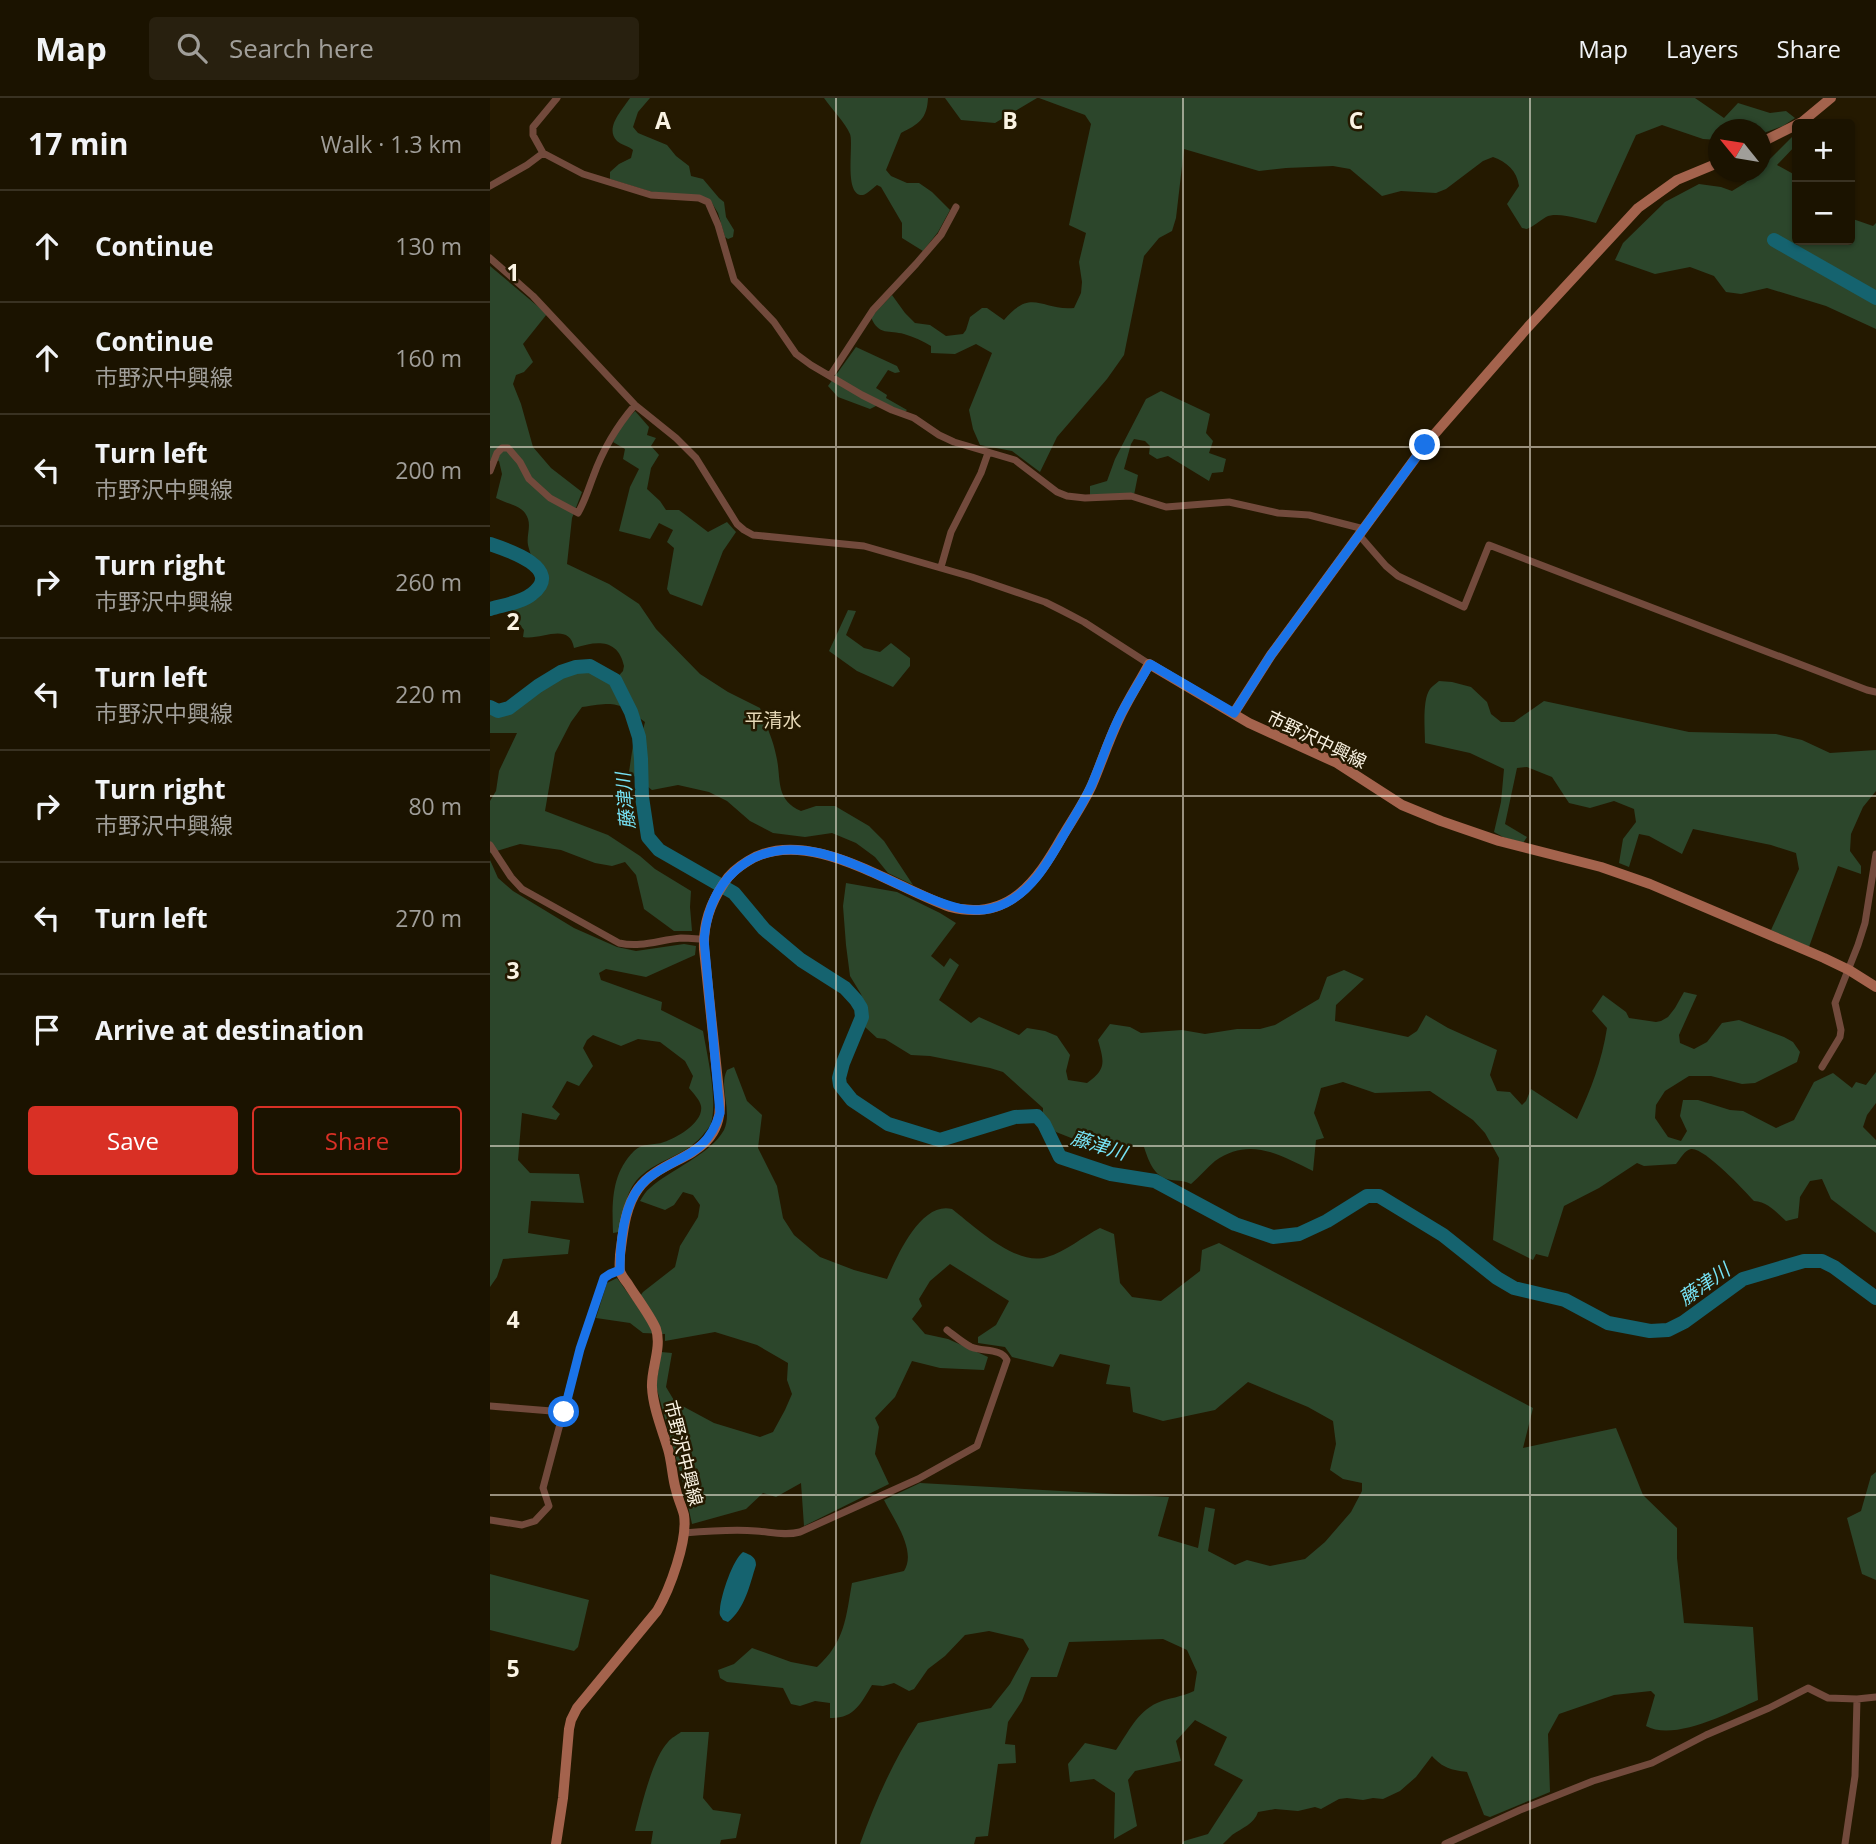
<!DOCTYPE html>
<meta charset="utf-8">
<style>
:root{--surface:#1b1300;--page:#28200f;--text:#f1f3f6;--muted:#a09e99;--line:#393222;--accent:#d93025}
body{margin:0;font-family:"Open Sans","Noto Sans JP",sans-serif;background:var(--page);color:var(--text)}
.controls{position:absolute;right:21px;top:21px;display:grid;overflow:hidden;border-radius:7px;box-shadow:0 2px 5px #0004}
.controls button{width:63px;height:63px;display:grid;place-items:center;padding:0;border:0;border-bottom:2px solid var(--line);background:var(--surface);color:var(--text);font:35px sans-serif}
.compass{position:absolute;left:1218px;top:21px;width:63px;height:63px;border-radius:50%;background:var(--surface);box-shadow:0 2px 5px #0004;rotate:300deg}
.stop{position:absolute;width:21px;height:21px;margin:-16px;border:5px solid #1a73e8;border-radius:50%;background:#fff}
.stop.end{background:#1a73e8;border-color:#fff;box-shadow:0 2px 7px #0008}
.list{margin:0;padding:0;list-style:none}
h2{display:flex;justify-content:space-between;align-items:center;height:91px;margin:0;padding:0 28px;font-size:30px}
h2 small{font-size:23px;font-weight:400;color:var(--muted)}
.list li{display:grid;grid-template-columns:46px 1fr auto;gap:21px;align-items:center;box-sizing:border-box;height:112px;padding:0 28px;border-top:2px solid var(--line)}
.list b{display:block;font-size:26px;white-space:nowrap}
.list p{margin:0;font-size:23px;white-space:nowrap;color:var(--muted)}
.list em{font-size:23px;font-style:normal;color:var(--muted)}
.actions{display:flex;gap:14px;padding:21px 28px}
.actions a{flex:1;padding:16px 0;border:2px solid var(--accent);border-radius:7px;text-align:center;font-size:24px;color:var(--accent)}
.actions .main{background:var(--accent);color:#fff}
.icon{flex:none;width:38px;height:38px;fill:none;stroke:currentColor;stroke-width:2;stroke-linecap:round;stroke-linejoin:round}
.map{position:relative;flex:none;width:1386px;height:1746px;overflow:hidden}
header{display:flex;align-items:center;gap:42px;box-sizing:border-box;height:98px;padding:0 35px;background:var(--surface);border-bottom:2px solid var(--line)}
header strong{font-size:33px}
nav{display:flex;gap:38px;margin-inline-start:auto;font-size:24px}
.search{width:490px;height:63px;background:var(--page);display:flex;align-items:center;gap:18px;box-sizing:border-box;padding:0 24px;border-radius:7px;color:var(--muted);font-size:26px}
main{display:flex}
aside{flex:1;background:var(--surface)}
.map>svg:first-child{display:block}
</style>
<header>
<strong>Map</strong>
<div class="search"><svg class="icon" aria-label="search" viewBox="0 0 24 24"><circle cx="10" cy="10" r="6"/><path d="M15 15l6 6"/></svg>Search here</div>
<nav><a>Map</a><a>Layers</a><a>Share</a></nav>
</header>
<main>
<aside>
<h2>17 min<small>Walk · 1.3 km</small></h2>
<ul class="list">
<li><svg class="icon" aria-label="ahead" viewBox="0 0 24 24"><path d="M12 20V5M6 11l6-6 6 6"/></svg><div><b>Continue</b></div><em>130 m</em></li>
<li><svg class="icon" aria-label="ahead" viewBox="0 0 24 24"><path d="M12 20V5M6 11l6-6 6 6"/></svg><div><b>Continue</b><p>市野沢中興線</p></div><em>160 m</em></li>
<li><svg class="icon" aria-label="left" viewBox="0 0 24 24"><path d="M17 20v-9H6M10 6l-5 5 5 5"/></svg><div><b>Turn left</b><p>市野沢中興線</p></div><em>200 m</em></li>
<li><svg class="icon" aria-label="right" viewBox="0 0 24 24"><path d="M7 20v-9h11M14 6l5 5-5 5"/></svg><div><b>Turn right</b><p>市野沢中興線</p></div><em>260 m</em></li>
<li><svg class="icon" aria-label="left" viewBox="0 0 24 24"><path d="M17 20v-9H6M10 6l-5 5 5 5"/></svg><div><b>Turn left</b><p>市野沢中興線</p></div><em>220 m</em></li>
<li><svg class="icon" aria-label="right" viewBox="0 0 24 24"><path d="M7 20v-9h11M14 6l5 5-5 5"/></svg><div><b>Turn right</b><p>市野沢中興線</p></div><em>80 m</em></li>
<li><svg class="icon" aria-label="left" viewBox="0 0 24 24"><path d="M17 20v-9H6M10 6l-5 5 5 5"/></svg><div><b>Turn left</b></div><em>270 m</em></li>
<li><svg class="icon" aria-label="arrive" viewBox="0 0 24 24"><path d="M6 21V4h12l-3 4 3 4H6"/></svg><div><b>Arrive at destination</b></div></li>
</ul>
<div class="actions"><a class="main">Save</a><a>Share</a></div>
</aside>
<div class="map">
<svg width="1386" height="1746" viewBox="0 0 1386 1746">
<rect width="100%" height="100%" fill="#241900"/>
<path fill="#2c462b" d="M140,0h20l-12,14 -5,15 5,6 29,12 9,11 13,10 2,10 12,3 16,19 5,4 2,15 8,13 -1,7 -5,2 -3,-2 -7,-24 -6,-10 -60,-11 -42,-13v-7l9,-8 12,-6 2,-8c-4,-4 -12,-5 -16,-9 -13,-13 6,-32 13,-43z
M334,0h104c-1,21 -9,26 -27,35l-15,37 5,6 16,7h12l13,9 18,18 -12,22 -15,19 -21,-13v-15l-21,-36 -4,-2c-4,3 -10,9 -14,10 -20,2 -9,-51 -13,-61 -4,-10 -19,-26 -26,-36z
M455,0h92l-42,25 -34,-3z
M549,0h656l29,20 14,-15 32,10 16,-2 9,7 -12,8 -22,8 -1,-4h-42v10l-15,-1 -41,-14 -26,10 -40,88c-12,-3 -39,-12 -50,-6 -7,4 -12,9 -19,12l-5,-1 -15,-24 12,-18c-2,-15 -12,-24 -26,-29l-10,4 -37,28 -10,4 -35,-2 -19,5 -32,-27 -17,-3 -47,2 -27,3 -75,-22 -8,69 -4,13 -13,7 -15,18 -20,99 -17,24 -50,58 -17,35 -28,-21 -32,-6 -7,-16 -4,-19 23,-57 -16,-9 -21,10 -24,-1v-7c-8,-5 -17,-9 -27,-12 -14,-4 -26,2 -33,-17l21,-22 13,18 10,10 15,2 16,11 17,-2 3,-4 4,-13 12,-9h5l17,12c28,-33 37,-9 70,-12l7,-15 1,-11 -3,-20 7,-29 -17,-8 22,-101 -6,-9z
M1307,34v12l-20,21 20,11v64h53v-22l23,8 3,-3v106l-50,-23 -59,-18 -26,6 -15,-2 -12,-16 -24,-9 -35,7 -40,-14 8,-17 42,-41 34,-18 22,3 11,4 13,-8 12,-11h3l1,-4z
M0,168l57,48 -24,30 10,18 -9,10 -8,3 -3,9 8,20 12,43 18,21 31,24 -10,26 -5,46 42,20 30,20 17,25 44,45 28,18 32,16c5,15 13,31 16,47 6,24 -2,44 25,56l15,-5h19l34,20 15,15 29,44 -25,-12 -13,-16 -19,-14 -24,-10 -27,4 -32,-4 -23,-12 -23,-20 -18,-9 -31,-7 -26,5 -23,-18 4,-27 10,-15 2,-8c-28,-21 -29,-20 -63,-15l-11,15 -16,31 -10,58 63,24 32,21 15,13 36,22 -1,16 2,24h-18l-30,-22 -8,-34 -11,-13 -13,4 -17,-3 -34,-13 -41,-6 -30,9v-52l6,-10 3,-20 18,-38h-27v-24l6,4 10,-1c20,-14 57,-48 83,-44 9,2 18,9 25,13l9,-10 1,-5c-6,-28 -28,-25 -50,-18 -5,-27 -33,-7 -51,-11l1,-7c-10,-12 -12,-16 -11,-32 8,-4 18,-8 22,-16 4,-10 -5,-27 -7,-37 -2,-11 5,-21 -3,-32 -6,-8 -20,-10 -29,-15l6,-24 -3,-13 -7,-3 -2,3z
M366,249l41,19 3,6 -5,1 -7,-3 -12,18 11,7 -1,3 21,12 -2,2 -23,-9 -12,6 -32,-12 -10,-11z
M671,293l49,23 -4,19 7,8 -4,12 17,6 -3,13 -11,1 -3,8 -41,-25 -11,3 -8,-5 1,-8 -5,-5 -11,-2 -3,5 -7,25 14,6 -4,20h-44v-9l17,-5 8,-22 31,-60z
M145,313l14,16 -2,8 9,3 -5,8 8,9 -8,13 -4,21 13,12 6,9h13l29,22 19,-10 9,10 -13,19 -21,55 -32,-12 -3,-5 7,-41 -7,-6 6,-12 -14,-7 -9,16 -31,-8 11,-44 9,-18 -16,-10 2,-10 -12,-7 8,-16z
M358,512l8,1 -10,24 18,13 16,4 11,-9 19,15v8l-17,21 -36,-16 -28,-20z
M949,583l13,1 19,5 16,15 4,12 10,8h13l30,-21 145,31 87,2 26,6 28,13 46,-3v41l-13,16 -12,27 -1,17 11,15v8l-23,-8 -29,81 -38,-17 28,-61 -3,-16 -25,-8 -78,-16 -11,25 -33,-18 -10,-2 -10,33 -10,-4 4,-24 13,-17 -2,-13 -20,-8 -24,7 -21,-5 -17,-26 -25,-10 -10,1 -12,56 22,13 -4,6 -20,-6 -9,-5 7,-30 3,-33 -34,-16 -45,-10c0,-13 -3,-43 5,-54 2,-3 6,-5 9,-8z
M0,762l8,18 15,13 61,37 43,19 19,4 48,-7 12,2 -1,9 -49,22 -40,-8 -7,4 2,7 61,22 -1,8 42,21c4,23 15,69 8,92 -1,4 -6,9 -9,13 -18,21 -48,24 -66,45 -11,13 -13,35 -17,51l-6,1c-1,-30 -2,-59 21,-82 9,-9 20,-5 30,-9 13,-4 40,-20 37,-36 -1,-6 -8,-13 -12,-18l4,-12 -8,-15 -25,-19 -22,-3 -17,7 -28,-11 -6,5 -4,8 10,18 -14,20 -12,-5 -15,26 8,7 -4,6 -34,-7 -4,47 12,13 49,1 5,29 -53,-2 -3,32 42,7 -2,14 -65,5 -6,18 -7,10z
M356,785l51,9 43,21 16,10 -25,33 13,11 6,-9 9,7 -20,35 32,23 8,-6 40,18 8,-7 18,3 12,5 13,19 -4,16 2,9 19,3c20,-14 17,-21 11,-43l12,-16 20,3 11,6 41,-3 23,4 32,-5h23l15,-4 44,-26 8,-22 17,-7 20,9 -28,26 -1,16 73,16 9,-6 9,-16 22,13 49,22 -7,25 7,16 13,1 12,13 4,-4 5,-12 46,30c14,-29 25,-59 30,-91l-15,-17 11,-16 23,17 3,6 27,4 5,-1 7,-4 7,-9 9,-16 13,3 -18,40 1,8 14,6 13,-7 15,-19 17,-3 45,17 9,5 7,10 -3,10 -42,21 -13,1 -31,-8h-22l-24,15 -9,14 -1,13 13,19 13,4 6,-10 -7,-15 3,-16h15l32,10 13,1 33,17 18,-8 20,-38 19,-9 19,15 4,-6 10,3 10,-13v31l-9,12 -4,12 13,13v93l-45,-34 -9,-20 -12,2 -10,16 -2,21 -12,3c-10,-9 -18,-19 -32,-20 -10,-11 -50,-54 -63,-52 -6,1 -11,10 -15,15l-32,2 -7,-3 -38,25 -35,18 -16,51 -12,-3 -3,6 -40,-20 6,-82 -14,-25 -12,-13 -43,-29 -55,2 -32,-11 -22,6 -7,25 10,25 -8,2 -3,31c-33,-16 -63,-35 -98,-10 -8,7 -16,16 -24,23 -10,-5 -15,-2 -24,-5 -14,-4 -19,-20 -23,-32l-55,-2 -33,-13 -13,-15v-9l-40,-36 -13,-4 -60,-12 -19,-1 -26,-16 -8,-1 -12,-11 2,-18 -6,-15 -11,-18 -4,-31 -3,-39z
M244,969l13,34 15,14 -4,33 19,38 6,32 11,17 26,22 34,13 33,9c10,-23 34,-78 65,-70 23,18 65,58 95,48 18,-5 37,-21 53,-29l14,6 6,49 12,14 29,4 39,-30 2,-21 17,-7 314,165 -10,40 93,-20 27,67 34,33v30l7,65 69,4 5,73c-28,12 -84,42 -112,26l9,-31 -4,-4 -37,4 -55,19 -11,20 2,58 -60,25 -6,-2 -17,-43c-16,-2 -24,-4 -35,-16l-16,21 -16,14 -17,8 -10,-1 -10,2 -16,-2 -8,1 -18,10 -6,-2 -17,4 -23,-2 -17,3c-4,12 -16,16 -26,23 -1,1 -8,8 -9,9h-41l2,-3 24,-7 35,-54 -29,-15 13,-28 -32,-17 -19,21 5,20 -46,10 -7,9 9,46 -23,13 1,-46 -21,-14 -24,3 -2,-18 17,-21 31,7c12,-17 21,-38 41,-47 11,-5 25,-6 37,-12l3,-19 -10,-22 -24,-11 -94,3 -12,35h-26l-9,24 -14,21 -3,22 10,1 1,18 -18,1 -10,72 -12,1 -2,7h-114c15,-42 33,-83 58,-121l73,-15 19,-24 19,-35 -6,-10 -34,-8 -24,4 -20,21 -17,13 -14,20 -5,2 -15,-8 -11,3 -11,-1c-11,18 -18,34 -42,33v-15l-15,-2 -15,5 -9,-2 -8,-16 -56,-6 -7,-4 -2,-8 16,-6 18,-16 39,14 26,5c28,-25 29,-50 35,-84l52,-12c13,-20 -10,-51 -20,-71l36,-17 249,14 -11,39 40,12 7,-41 10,2 -7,42 27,14 12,-5 23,6 35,-7 20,-17 26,-30 11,-21v-8l-19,-4 -13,-9 6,-26 -3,-23 -25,-14 -60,-25 -33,28 -52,11 -30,-9 -3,-25 -24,-3 4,-19 -50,-11 -7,13 -41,-10 -7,-10 -27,-4v-6l18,-12 13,-24 -59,-37 -20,17 -11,18 3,7 -10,13 13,15 23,5 40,18 -4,13 -44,-2 -28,-7 -17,36 -20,21 4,9 -4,27 14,30 -85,42 -3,-43 -25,14 -13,-4 -17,16 -54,15 -9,-41 -27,-97 5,-34 11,1 -6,34 9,15 39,21 46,14 13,-5 12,-22 7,-16 -5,-14 1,-17 -31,-18 -42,-13 -50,9v-7l-22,-1 -13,-10 -34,-5 11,-35 10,-5 18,25 8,-11 32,-25 5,-21 18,-29 2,-12 -7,-10 -10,-3 -9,13 -9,5 -25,-9c3,-5 6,-10 10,-13 21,-19 60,-33 74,-58 9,-20 -6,-42 3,-60z
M1386,1374v108l-14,-6 -15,-56 14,-7 10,-35z
M0,1476l99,26 -11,47 -4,4 -84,-21z
M191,1634h28l-6,66 10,12 28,4 -5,24 -15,2 -1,4h-69l2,-13h-18c6,-23 17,-72 33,-89 3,-4 9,-7 13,-10z"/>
<path fill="#15636f" d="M253,1454c8,3 13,5 13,13 -6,19 -11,44 -28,57l-5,-2c-3,-5 -4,-5 -3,-11 1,-14 13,-50 23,-57z"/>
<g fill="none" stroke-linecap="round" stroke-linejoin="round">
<path stroke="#15636f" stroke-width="14" d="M1284,142l102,58
M0,446c18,6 75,25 42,50 -11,9 -29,11 -42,15
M0,609l8,4 11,-3 29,-22 23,-14 15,-5 14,-1 25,14 16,32 8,25 2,22 1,38 6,40 11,13 75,43 30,36 37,31 44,28 11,12 5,8 1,9 -19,46 -4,15 1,7 12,15 36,24 52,16 75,-23 22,-1 7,8 16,33 51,17 44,7 80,43 38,13 26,-3 28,-13 40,-25h12l64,39 54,43 17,10 51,12 43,23 42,8 18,-1 16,-8 59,-43 61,-18h18l12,6 42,31"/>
<path stroke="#724a3c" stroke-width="7" d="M67,0l-24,29v8l10,18 40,21 68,21 48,3 9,4 10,23 16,55 40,42 22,32 15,11 51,30 30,15 22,8 25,17 15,7 61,18 42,32 10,4 18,2 46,-2 35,11 63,-5 49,11 31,2 55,14
M0,88l37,-21 16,-12
M0,160l43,38 102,109 41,33 20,20 41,66 7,6 9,5 111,11 108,31 73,25 16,8 23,12 65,42
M340,278l43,-66 43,-46 25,-29 15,-28
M0,373l7,-18 5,-5h6l12,14 9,17 21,19 28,15c7,-12 10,-23 15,-36 10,-28 23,-50 42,-72
M869,437l27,31 12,10 66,31 25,-62 378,145 9,2
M451,469l10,-35 30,-59 7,-20
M0,747l21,32 11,12 97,54c22,5 40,-3 62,-5 7,0 15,1 23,1
M1332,969l18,-30 1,-7 -6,-27 23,-58 7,-22 11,-69
M0,1308l74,6
M0,1422l32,5 13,-4 14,-15 -6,-18 37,-139 24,-71 6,-4 10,-4
M194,1435c24,-2 48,-4 72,-2 15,1 29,5 44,1l118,-53 59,-33 30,-86c-6,-12 -24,-8 -36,-13 -8,-4 -16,-11 -24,-17
M955,1746l75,-34 73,-29 59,-18 54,-28 63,-27 39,-20 20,10 29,1 19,-2
M1355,1746l10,-68 2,-77"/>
<path stroke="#a4634d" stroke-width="10" d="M1270,45l42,-21 29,-24
M744,615l37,-58 154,-210 103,-118 110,-119 39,-28 41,-17
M66,1746l7,-46 6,-69 2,-9 6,-12 80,-97c13,-22 31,-71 27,-96 -2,-8 -6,-16 -8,-25 -4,-13 -4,-28 -8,-41 -6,-20 -15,-41 -16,-62 -1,-18 10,-40 4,-58 -6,-14 -20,-32 -28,-45 -3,-4 -7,-9 -8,-13 -1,-5 0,-12 0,-16 3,-22 5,-48 18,-66 25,-35 84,-29 82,-88l-16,-152c-1,-25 6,-45 20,-66 6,-10 14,-16 24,-22 59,-37 144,26 202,46 59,15 87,-26 112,-70 10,-17 22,-34 30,-52 9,-21 16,-43 26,-64 9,-20 21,-38 31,-57l100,59 88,40 65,42 39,16 58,20 102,26 49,17 174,74 25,12 27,17"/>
</g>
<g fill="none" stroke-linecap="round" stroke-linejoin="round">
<path stroke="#1a73e8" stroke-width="9" d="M74,1314l16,-63 24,-71 6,-4 10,-4c0,-28 3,-71 27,-91 31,-25 59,-21 73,-66l-16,-174c3,-31 14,-58 41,-76 53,-35 120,7 170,29 29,13 60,27 91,11 31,-16 46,-49 63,-77 8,-14 17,-28 23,-42 9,-21 16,-43 26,-64 9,-19 21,-37 32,-56l84,49 37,-58 154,-210"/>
</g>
<path fill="none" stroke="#faf3e3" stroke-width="2" stroke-opacity="0.55" d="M346,0v1746M693,0v1746M1040,0v1746M0,349h1386M0,698h1386M0,1048h1386M0,1397h1386"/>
<g text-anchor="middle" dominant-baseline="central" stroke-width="5" stroke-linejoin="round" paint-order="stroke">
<g font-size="18" fill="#faf3e3" stroke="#241900">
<text transform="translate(827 641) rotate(26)">市野沢中興線</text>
<text transform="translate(194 1355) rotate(76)">市野沢中興線</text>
</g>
<g font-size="19" fill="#e6d8b7" stroke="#241900">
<text x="283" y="622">平清水</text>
</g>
<g font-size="19" font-style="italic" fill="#77e4f7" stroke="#241900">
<text transform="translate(135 703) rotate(-95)">藤津川</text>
<text transform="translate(609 1047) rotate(17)">藤津川</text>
<text transform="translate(1214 1186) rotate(-35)">藤津川</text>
</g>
</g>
<g font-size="23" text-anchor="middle" font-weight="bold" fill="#faf3e3" stroke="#241900" stroke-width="5" stroke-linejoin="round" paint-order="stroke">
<text x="173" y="31">A</text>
<text x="520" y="31">B</text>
<text x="866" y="31">C</text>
<text x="23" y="183">1</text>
<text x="23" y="532">2</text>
<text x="23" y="881">3</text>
<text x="23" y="1230">4</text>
<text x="23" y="1579">5</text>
</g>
</svg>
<div class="controls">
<button>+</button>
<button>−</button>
</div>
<svg class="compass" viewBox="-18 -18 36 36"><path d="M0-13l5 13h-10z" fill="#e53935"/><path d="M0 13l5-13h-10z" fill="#a09e99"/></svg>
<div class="stop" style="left:74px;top:1314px"></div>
<div class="stop end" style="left:935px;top:347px"></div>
</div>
</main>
